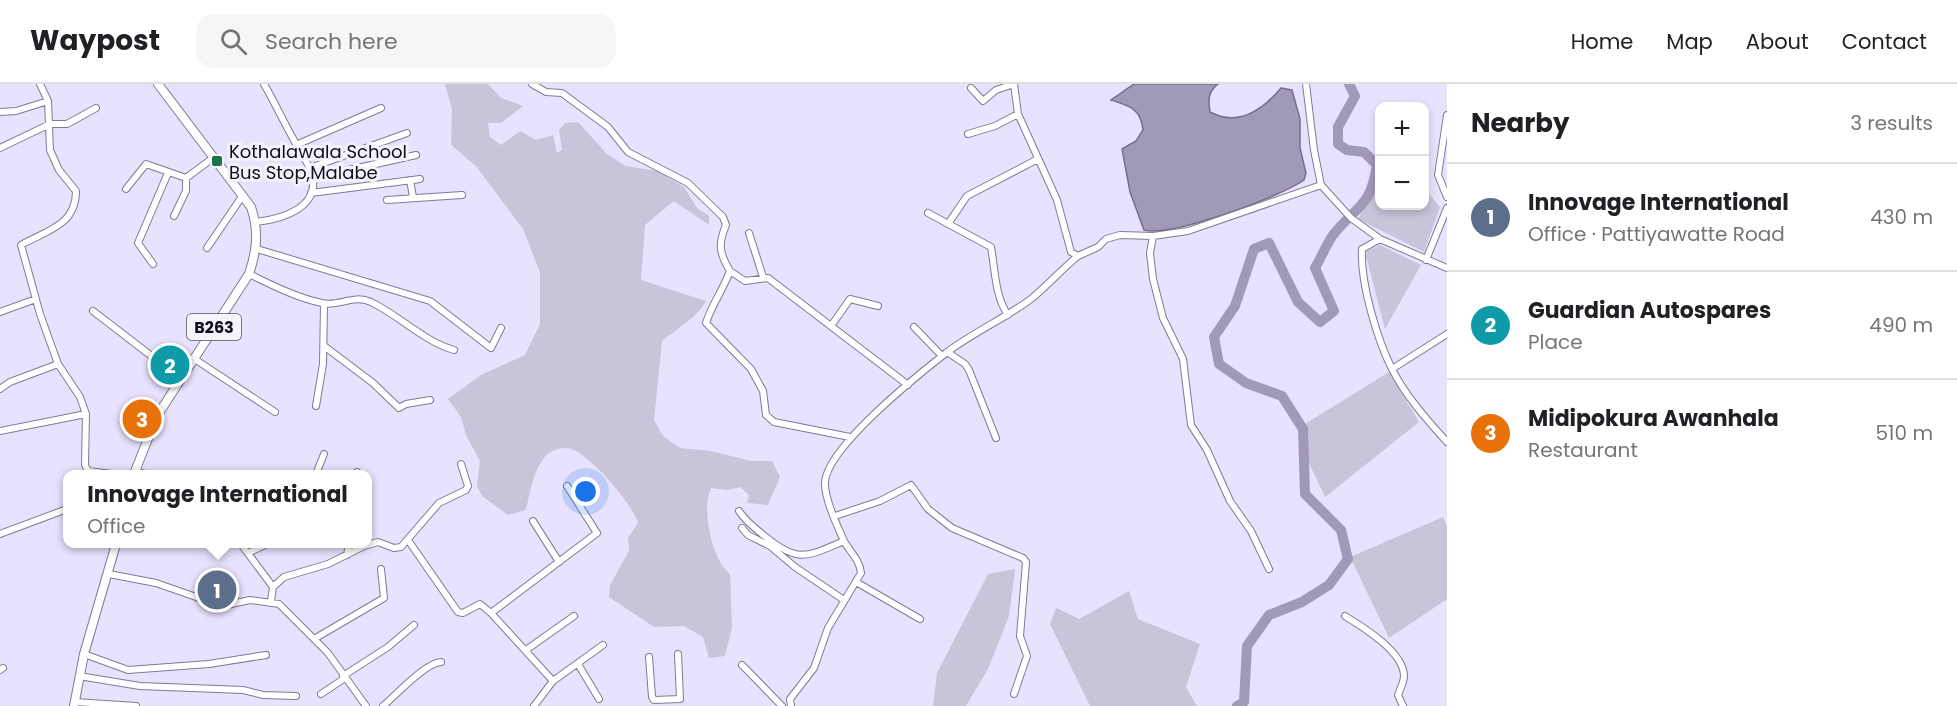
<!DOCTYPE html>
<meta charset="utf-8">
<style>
:root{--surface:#fff;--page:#f6f6f6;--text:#202124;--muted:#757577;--line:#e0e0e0;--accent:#ea580c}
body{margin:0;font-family:Poppins,sans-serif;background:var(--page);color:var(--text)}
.controls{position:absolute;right:18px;top:18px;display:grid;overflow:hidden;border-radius:12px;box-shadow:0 3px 9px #0003}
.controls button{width:54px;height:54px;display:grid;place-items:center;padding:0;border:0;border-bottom:2px solid var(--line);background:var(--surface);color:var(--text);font:30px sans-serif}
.you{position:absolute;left:586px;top:408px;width:21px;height:21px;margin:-15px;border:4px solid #fff;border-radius:50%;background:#1a73e8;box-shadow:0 0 0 9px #1a73e833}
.badge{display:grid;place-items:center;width:39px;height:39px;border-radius:50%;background:var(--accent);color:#fff;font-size:20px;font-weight:700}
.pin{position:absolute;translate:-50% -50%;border:3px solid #fff;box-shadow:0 2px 6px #0006}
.popup{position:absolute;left:63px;top:386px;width:309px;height:78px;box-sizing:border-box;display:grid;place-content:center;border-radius:12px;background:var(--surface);filter:drop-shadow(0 2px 4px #0005);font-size:20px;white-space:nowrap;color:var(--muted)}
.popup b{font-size:22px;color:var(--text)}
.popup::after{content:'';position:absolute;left:50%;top:100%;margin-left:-12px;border:12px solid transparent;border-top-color:var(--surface)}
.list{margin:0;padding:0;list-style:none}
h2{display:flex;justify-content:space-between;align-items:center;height:78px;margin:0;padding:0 24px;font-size:26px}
h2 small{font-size:20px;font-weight:400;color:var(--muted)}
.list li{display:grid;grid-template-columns:39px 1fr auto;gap:18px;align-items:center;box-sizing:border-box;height:108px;padding:0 24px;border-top:2px solid var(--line)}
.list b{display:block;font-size:22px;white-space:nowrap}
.list p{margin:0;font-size:20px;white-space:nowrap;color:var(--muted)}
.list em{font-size:20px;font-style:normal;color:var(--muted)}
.icon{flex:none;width:33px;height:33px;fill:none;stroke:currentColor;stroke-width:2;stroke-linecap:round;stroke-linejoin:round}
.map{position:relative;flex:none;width:1447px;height:622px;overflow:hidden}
header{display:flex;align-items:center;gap:36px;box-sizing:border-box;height:84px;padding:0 30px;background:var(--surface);border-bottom:2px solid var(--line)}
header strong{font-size:28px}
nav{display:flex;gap:33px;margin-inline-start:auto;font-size:21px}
.search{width:420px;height:54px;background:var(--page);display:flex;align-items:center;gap:15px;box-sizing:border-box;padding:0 21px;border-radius:18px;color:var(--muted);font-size:22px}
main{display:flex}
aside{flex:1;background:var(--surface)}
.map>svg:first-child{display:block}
</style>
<header>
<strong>Waypost</strong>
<div class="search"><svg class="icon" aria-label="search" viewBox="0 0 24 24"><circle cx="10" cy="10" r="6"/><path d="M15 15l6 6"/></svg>Search here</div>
<nav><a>Home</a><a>Map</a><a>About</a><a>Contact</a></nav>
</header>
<main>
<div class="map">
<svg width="1447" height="622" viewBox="0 0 1447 622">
<rect width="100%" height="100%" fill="#e9e2fe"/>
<path fill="#c9c4da" d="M445,0h43l13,14 22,8 -22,17h-13l2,14 11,8 19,-14 16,9 17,-5 4,18 5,-3 -3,-20 6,-7 13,-1 29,32 19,12 31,5 27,16 13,21 12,8v9l-35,-24 -29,24 -4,55 65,21c-9,17 -29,27 -44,40l-8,79 9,16 17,12 31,3 40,10h21l8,16 -12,28 -21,-2 2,-8 -9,-8 -12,3 -17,-2c-10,20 1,73 19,86l2,54 -7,28 -16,2 -6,-21 -19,-11 -30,1 -45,-30 1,-12 19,-34 -1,-13 10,-15c-6,-20 -45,-64 -64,-73 -9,-4 -19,-2 -26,4 -14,11 -18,40 -22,56l-18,5 -26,-19 -5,-10 3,-25 -14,-26 -5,-18 -13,-18 33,-24 44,-20 15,-31v-52l-17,-43 -47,-63 -25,-21 1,-36z
M1379,97l1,25h44l1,-17 15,18 -16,45 -66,-33z
M1380,161l41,20 -36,64 -20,-77z
M1389,288l30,50 -94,75 -17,-36 -3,-37z
M1443,433l4,10v72l-58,39 -39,-81z
M1015,485l-6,47 -21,53 -22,37h-33l4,-33 51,-99z
M1129,507l9,28 62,25 -14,43 11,19h-107l-40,-82 6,-16 23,11z"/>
<path fill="#a199b8" stroke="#766f88" stroke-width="1.5" d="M1134,0h84c-10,8 -10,16 -8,28 28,15 53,-2 71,-24l11,2 8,29v29l6,25 -2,7c-24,17 -132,57 -160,50l-14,-38 -8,-43 14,-8 7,-11c-2,-21 -13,-24 -32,-30z"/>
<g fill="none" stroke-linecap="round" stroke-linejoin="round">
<path stroke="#a199b8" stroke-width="10" d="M1237,622l7,-4 3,-56 22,-31 33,-13 27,-17 19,-26 -7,-29 -36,-36 -2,-65 -21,-33 -36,-13 -27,-19 -5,-27 21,-31 19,-57 15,-6 29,59 22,20 14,-11 -19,-43c6,-10 11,-23 18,-33 23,-29 38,-28 44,-70l-13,-13 -17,-2 -9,-6v-17l17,-31 -6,-12"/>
<defs>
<path id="minor" d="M40,0l8,17 2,49 9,20 17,21c0,34 -28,39 -55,54l19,69 18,50 22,33 6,17 -1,51 3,6 24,3
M532,0l14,8 16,1 46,34 20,25 60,31 35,34 3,8c-8,19 -7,28 4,46
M0,28l16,-1 32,-10
M1447,31l-9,60 9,22
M968,50l27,-8 23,-12
M296,61l85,-37
M0,64l50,-24h17l29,-16
M310,84l97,-35
M313,94l103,-23
M410,96l3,17
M1321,101l30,33 29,21 67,29
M126,105l20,-25 40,14 27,-20
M311,109l109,-14
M387,116l75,-5
M928,129l63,34c4,22 4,50 17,68
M174,132l12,-25v-13
M256,138c27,-3 67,-15 55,-51 -4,-10 -11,-19 -16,-29 -11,-19 -20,-39 -31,-58
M948,140l19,-28 71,-37
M749,149l14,44
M1153,152l-3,17 3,26 10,39 20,41 8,66 16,25 23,51 21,30 18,38
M1380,155l-18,10c-2,33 15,90 30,120 13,26 35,51 55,73
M207,164l36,-53
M257,165l173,52 61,47 10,-20
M1078,172l20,-9 8,-8 14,-4 33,1 35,-5 133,-46 -7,-35 -8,-66
M1426,176l21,-52
M153,180l-15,-21 30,-70
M249,190c23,11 48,24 73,29 17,4 31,-9 49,-1 29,14 52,39 83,48
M93,227l87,67
M0,228l36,-13
M831,242l19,-27 28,7
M914,243l28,29
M324,262l49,37 26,25 7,-4 24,-4
M947,268l18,12 4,6 27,68
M193,274l82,54
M1392,285l55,-35
M0,305l10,-7 48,-18
M316,322l7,-42 1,-60
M0,347l86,-17
M850,353l-76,-15 -8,-7 -3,-24 -12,-22 -45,-46c6,-19 17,-33 24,-52l15,10 23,-3 140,107
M136,387l9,3
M316,390l8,-20
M357,390v-2
M739,427c7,11 17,18 27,26 33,27 42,19 78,4
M835,432l45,-15 31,-16 17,24 24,19 71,30 3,4 -6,74 7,20 -13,38
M533,437l26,41
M742,444l6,7 22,11 25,21 49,33
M0,450l67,-25
M408,456l50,72 5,1 17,-9 11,9 62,68 -19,25
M241,460l32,43
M248,469l19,-9
M347,471l2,-11
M109,490l47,9 66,23 28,-6 29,4 49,49 38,53
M856,498l64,37
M271,517l2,-14 11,-10 44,-13 36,-18 14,-4 16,6 7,-1 38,-44 27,-13 2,-4 -7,-22
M491,529l106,-80 -30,-47
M1345,532c18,11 59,36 59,60 0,6 -4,13 -6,19l5,11
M314,555l70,-41 -3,-29
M526,566l48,-34
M84,570l44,16 81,-6 57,-9
M649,573l3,40 2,3 26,-1 -2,-45
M578,580l21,35
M742,581l40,41
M0,586l3,-2
M79,592l61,10 103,4 20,5 33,1
M343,592l45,-29 26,-22
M553,597l50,-36
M321,610l24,-16
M75,618l61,4
M383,622c13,-11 42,-43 58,-44
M791,622l-1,-7 24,-31 14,-40 33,-55c-1,-13 -11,-21 -17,-32 -7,-16 -18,-39 -19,-56 -3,-34 94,-111 121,-132 26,-20 58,-34 85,-54 17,-14 30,-29 47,-43l-7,-4 -14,-52 -39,-86 -4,-30 -18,6 -13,11 -12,-13"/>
<path id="major" d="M134,390l23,-58 92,-142c8,-24 10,-43 2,-67l-93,-123
M74,622l10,-52 32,-110"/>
</defs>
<use href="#minor" stroke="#807997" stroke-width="8"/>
<use href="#major" stroke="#807997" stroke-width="10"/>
<use href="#minor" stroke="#fff" stroke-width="6"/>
<use href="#major" stroke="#fff" stroke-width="8"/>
</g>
<rect fill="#1b7449" stroke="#f4f3fa" stroke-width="2" x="211" y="71" width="12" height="12" rx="3"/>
<g text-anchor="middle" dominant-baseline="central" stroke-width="6" stroke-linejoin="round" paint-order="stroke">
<rect fill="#f4f3fa" stroke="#55535c" stroke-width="1.5" x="187" y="230" width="54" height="26" rx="4.5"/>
<g font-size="16" font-weight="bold" fill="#110e19">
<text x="214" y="243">B263</text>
</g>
<g font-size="18" fill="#110e19" stroke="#f4f3fa" text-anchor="start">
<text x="229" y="67">Kothalawala School<tspan x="229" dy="21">Bus Stop,Malabe</tspan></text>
</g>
</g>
</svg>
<div class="controls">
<button>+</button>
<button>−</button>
</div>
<div class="you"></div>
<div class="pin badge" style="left:217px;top:506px;background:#5c6f8a">1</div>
<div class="popup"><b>Innovage International</b>Office</div>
<div class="pin badge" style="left:170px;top:281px;background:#0f9aa8">2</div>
<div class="pin badge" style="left:142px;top:335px;background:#e8710a">3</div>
</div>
<aside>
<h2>Nearby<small>3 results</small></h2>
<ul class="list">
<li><span class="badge" style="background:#5c6f8a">1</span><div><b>Innovage International</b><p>Office · Pattiyawatte Road</p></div><em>430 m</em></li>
<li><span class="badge" style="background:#0f9aa8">2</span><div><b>Guardian Autospares</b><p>Place</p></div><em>490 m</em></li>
<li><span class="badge" style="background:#e8710a">3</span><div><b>Midipokura Awanhala</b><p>Restaurant</p></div><em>510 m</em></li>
</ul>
</aside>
</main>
